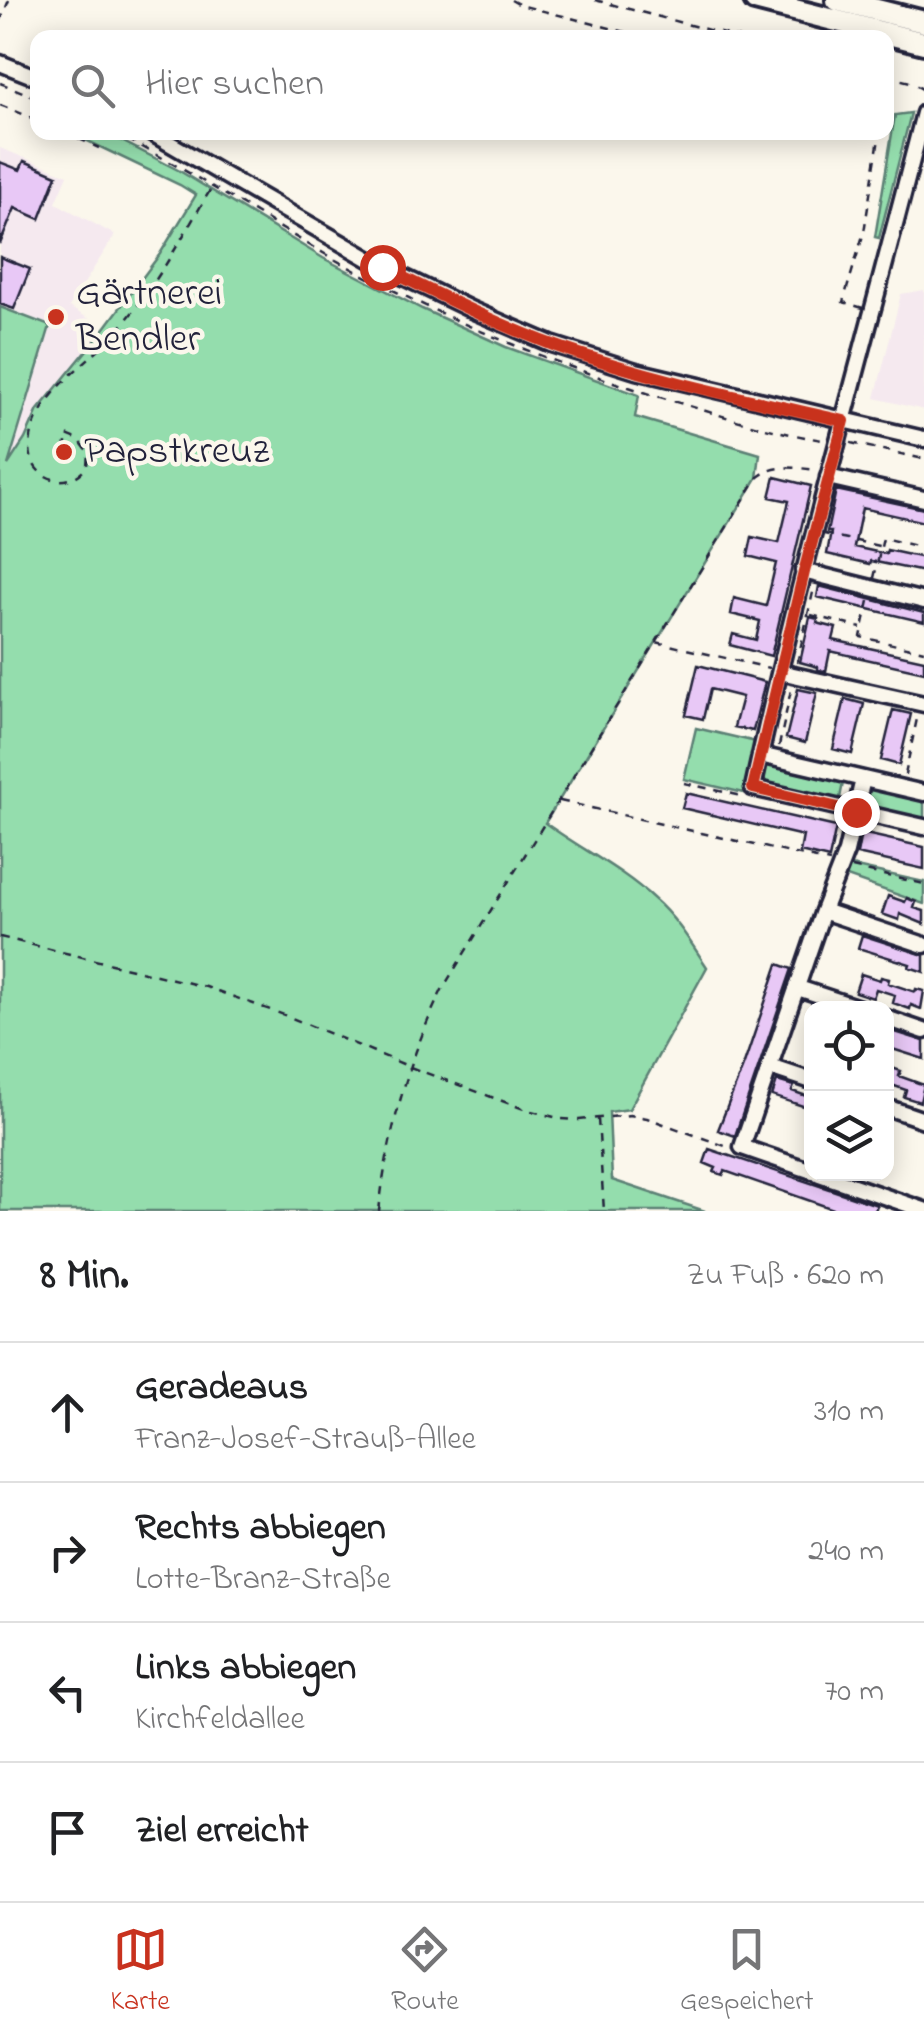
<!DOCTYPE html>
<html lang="de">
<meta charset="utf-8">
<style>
:root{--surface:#fff;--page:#f6f6f6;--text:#202124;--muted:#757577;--line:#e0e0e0;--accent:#c8321e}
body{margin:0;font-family:"Indie Flower",sans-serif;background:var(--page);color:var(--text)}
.controls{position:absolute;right:30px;bottom:30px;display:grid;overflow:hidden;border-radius:20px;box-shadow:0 5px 25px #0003}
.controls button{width:90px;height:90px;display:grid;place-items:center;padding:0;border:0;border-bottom:2px solid var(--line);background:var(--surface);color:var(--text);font:50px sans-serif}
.stop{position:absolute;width:30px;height:30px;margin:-22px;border:8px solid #c8321e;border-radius:50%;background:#fff}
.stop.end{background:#c8321e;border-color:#fff;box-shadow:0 2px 10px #0008}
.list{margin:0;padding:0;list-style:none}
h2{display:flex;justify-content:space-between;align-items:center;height:130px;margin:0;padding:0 40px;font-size:42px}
h2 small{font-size:32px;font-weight:400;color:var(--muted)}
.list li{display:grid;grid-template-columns:65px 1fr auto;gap:30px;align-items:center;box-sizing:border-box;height:140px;padding:0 40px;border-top:2px solid var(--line)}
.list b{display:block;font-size:38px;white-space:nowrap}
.list p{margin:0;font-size:32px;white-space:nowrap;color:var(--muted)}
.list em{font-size:32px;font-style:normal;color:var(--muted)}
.icon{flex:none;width:55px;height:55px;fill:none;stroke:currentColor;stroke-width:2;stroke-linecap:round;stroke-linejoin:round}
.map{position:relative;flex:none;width:924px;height:1211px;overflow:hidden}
.search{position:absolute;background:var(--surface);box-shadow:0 5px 25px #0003;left:30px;right:30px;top:30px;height:110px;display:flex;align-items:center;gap:25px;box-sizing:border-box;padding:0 35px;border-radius:20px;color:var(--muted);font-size:38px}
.sheet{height:690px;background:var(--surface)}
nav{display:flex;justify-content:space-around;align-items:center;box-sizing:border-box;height:140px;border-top:2px solid var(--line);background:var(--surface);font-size:28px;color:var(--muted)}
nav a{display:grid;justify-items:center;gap:5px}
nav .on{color:var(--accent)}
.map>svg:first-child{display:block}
</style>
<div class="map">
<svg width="924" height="1211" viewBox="0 0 924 1211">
<rect width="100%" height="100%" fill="#fbf7ec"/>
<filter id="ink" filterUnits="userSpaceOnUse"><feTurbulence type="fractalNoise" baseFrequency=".01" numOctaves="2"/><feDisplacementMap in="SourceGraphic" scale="20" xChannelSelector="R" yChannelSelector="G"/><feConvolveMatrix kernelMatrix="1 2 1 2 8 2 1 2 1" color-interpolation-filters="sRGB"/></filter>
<g filter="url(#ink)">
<path fill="#f5e9ef" d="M0,148l68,27 -12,28 59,32 -46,72 36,21 -67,82 -13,29 -19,30 44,-143 -50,-19z
M924,290v120l-49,-12 26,-104z"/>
<path fill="#94ddad" stroke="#5b8074" stroke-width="2.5" d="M911,113l-32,125 -4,-1 20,-122z
M71,133h35l72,37 145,88 99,51 84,38 133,48 -4,22 125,37 -3,24 -212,345c36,26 77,46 109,76 22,19 37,44 53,68l-78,142 -20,3 3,68 93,31h-705v-904l50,19 -42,139 17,-26 13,-29 67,-82 55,-74 36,-59 -16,-10z
M696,728l60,14 -12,51 -60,-14z
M770,764l74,14 -5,25 -69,-17c-7,-6 -10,-16 0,-22z
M869,787l55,10v26l-56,-15 -5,-8z
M847,865l77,17v22l-80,-28z"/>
<path fill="#e8c8f6" stroke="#22223b" stroke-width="2.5" d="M24,161l33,14 -17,44 -25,-11 -15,36v-82l20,8z
M0,257l30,12 -16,40 -14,-5z
M775,477l36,9 -40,170 -41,-11 3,-11 23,6 4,-19 -29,-7 3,-16 32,8 10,-43 -28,-7 4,-19 27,6 10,-42 -19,-4z
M836,490l88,19v13l-62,-14 -8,39 32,7 1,-4 37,8v14l-53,-11 -1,3 -43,-10 4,-22h-4z
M819,586l105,27v9l-107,-25z
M810,617l8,2 -1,4 19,5 -3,12 91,20v12l-94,-21 -4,20 -8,-1v-3l-18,-5z
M698,665l67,17 -12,49 -19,-4 8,-30 -32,-8 -7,30 -17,-4z
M798,689l19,4 -12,50 -19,-5z
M845,699l19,5 -12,50 -19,-5z
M893,710l18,4 -12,51 -18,-5z
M686,793l150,34 -7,32 -29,-7 3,-16 -121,-28z
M861,833l63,14v22l-67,-15z
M888,896l17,6 2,-4 9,4 -2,6 10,3v13l-24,-10 -1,6 -17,-6z
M862,935l62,20v17l-15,-5 1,-3 -52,-16z
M778,964l14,5 -57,167 -17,-6 26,-66z
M861,974l19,6 1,-3 8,2 -1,4 27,9 1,-3 8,2 -3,18 -10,-4 -1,4 -17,-6 2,-8 -19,-6 -3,9 -18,-6z
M892,1031l32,10v18l-38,-12v-13l4,2z
M886,1066l15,5 -2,5 25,9 -4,17 -16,-5 2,-7 -20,-7z
M777,1081l17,5 -2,5 20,7v11l-40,-13z
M709,1149l168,56 -2,6h-36l-114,-40 -2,4 -9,-3 2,-4 -12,-5z"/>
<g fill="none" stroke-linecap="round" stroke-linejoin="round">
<defs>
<path id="minor" d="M0,63l38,15
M924,113c-57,225 -122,448 -171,675l171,39
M150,132l233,135 89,43 79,34 85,27 288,68
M828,477l96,22
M803,571l121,30
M780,672l144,32
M760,755l164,38
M823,911l101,34
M798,988l61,20
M886,1018l38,13
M770,1067l42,14
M886,1107l38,13
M812,1171l-70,-24 81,-236 23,-59 17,-73
M819,1174l105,36"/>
<path id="highway" d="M755,0l169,43
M837,0l87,22"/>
</defs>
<use href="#minor" stroke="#22223b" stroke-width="21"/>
<use href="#highway" stroke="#22223b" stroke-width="28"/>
<path stroke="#22223b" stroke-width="2.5" stroke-dasharray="8 8" stroke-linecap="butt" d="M511,0l9,5 129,33
M595,0l144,38
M0,22l9,-22
M886,76l24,6 14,8
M0,83l38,15
M0,105l38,15
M64,132l35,16
M113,132c74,36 141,82 212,122 114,64 233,113 358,150 46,14 93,29 140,36
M863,308l-20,-6 21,-70 16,-100
M851,443l73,16
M65,450l2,-15 12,5 9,12 -1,14c-10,16 -32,19 -47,6 -14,-12 -11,-35 -4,-51 18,-40 60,-64 87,-97 35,-42 61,-90 89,-137
M824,534l55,12
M874,578l9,-40 41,10
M869,601l-8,36 63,14
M811,615l50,13
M656,642l113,26
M797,663l17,-75
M779,746l13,-61
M905,775l13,-61
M684,783l58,13
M560,801l270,61
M852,868l72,16
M0,937l206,50 81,29 123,51 114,42 38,10 17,1 51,-5 17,3 81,29
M598,1119l6,92
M379,1211c9,-79 29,-152 64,-223l314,-510c17,-15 39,-10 61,-8"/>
<use href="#minor" stroke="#fbf7ec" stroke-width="14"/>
<use href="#highway" stroke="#fbf7ec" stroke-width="20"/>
</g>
</g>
<g fill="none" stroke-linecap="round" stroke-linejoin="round" filter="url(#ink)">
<path stroke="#c8321e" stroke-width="12" d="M382,267c57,28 114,57 174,79 93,33 191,53 288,75l-40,151 -51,216 103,24"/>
</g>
<g fill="#c8321e" stroke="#fbf7ec" stroke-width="4">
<circle cx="56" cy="317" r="10"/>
<circle cx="64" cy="452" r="10"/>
</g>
<g text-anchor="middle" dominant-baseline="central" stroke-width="9" stroke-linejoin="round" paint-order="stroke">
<g font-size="40" fill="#22223b" stroke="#fbf7ec" text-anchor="start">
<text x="76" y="294">Gärtnerei<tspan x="76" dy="46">Bendler</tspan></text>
<text x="84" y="452">Papstkreuz</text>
</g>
</g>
</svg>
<div class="controls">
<button><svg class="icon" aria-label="locate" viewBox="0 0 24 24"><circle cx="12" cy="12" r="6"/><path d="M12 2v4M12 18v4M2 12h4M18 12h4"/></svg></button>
<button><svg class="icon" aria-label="layers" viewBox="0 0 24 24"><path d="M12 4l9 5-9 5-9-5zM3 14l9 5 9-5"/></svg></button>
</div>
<div class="stop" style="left:382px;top:267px"></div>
<div class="stop end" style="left:856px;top:812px"></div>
<div class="search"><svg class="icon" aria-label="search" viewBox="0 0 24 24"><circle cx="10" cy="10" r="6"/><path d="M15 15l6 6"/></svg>Hier suchen</div>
</div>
<section class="sheet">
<h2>8 Min.<small>Zu Fuß · 620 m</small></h2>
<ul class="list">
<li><svg class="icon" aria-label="ahead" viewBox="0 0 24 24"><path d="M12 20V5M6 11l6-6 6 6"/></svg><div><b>Geradeaus</b><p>Franz-Josef-Strauß-Allee</p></div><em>310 m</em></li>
<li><svg class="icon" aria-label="right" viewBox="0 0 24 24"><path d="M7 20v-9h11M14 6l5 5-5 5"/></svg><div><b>Rechts abbiegen</b><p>Lotte-Branz-Straße</p></div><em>240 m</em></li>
<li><svg class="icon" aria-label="left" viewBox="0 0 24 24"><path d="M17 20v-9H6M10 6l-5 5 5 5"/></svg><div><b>Links abbiegen</b><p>Kirchfeldallee</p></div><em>70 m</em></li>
<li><svg class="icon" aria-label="arrive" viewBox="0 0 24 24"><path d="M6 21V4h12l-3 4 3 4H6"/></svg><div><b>Ziel erreicht</b></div></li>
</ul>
</section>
<nav>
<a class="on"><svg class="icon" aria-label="map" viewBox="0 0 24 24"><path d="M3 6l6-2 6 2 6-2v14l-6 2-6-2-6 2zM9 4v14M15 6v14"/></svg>Karte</a>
<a><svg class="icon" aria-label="directions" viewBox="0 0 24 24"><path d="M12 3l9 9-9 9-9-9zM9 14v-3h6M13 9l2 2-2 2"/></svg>Route</a>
<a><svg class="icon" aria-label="saved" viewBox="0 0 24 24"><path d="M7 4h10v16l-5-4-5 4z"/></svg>Gespeichert</a>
</nav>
